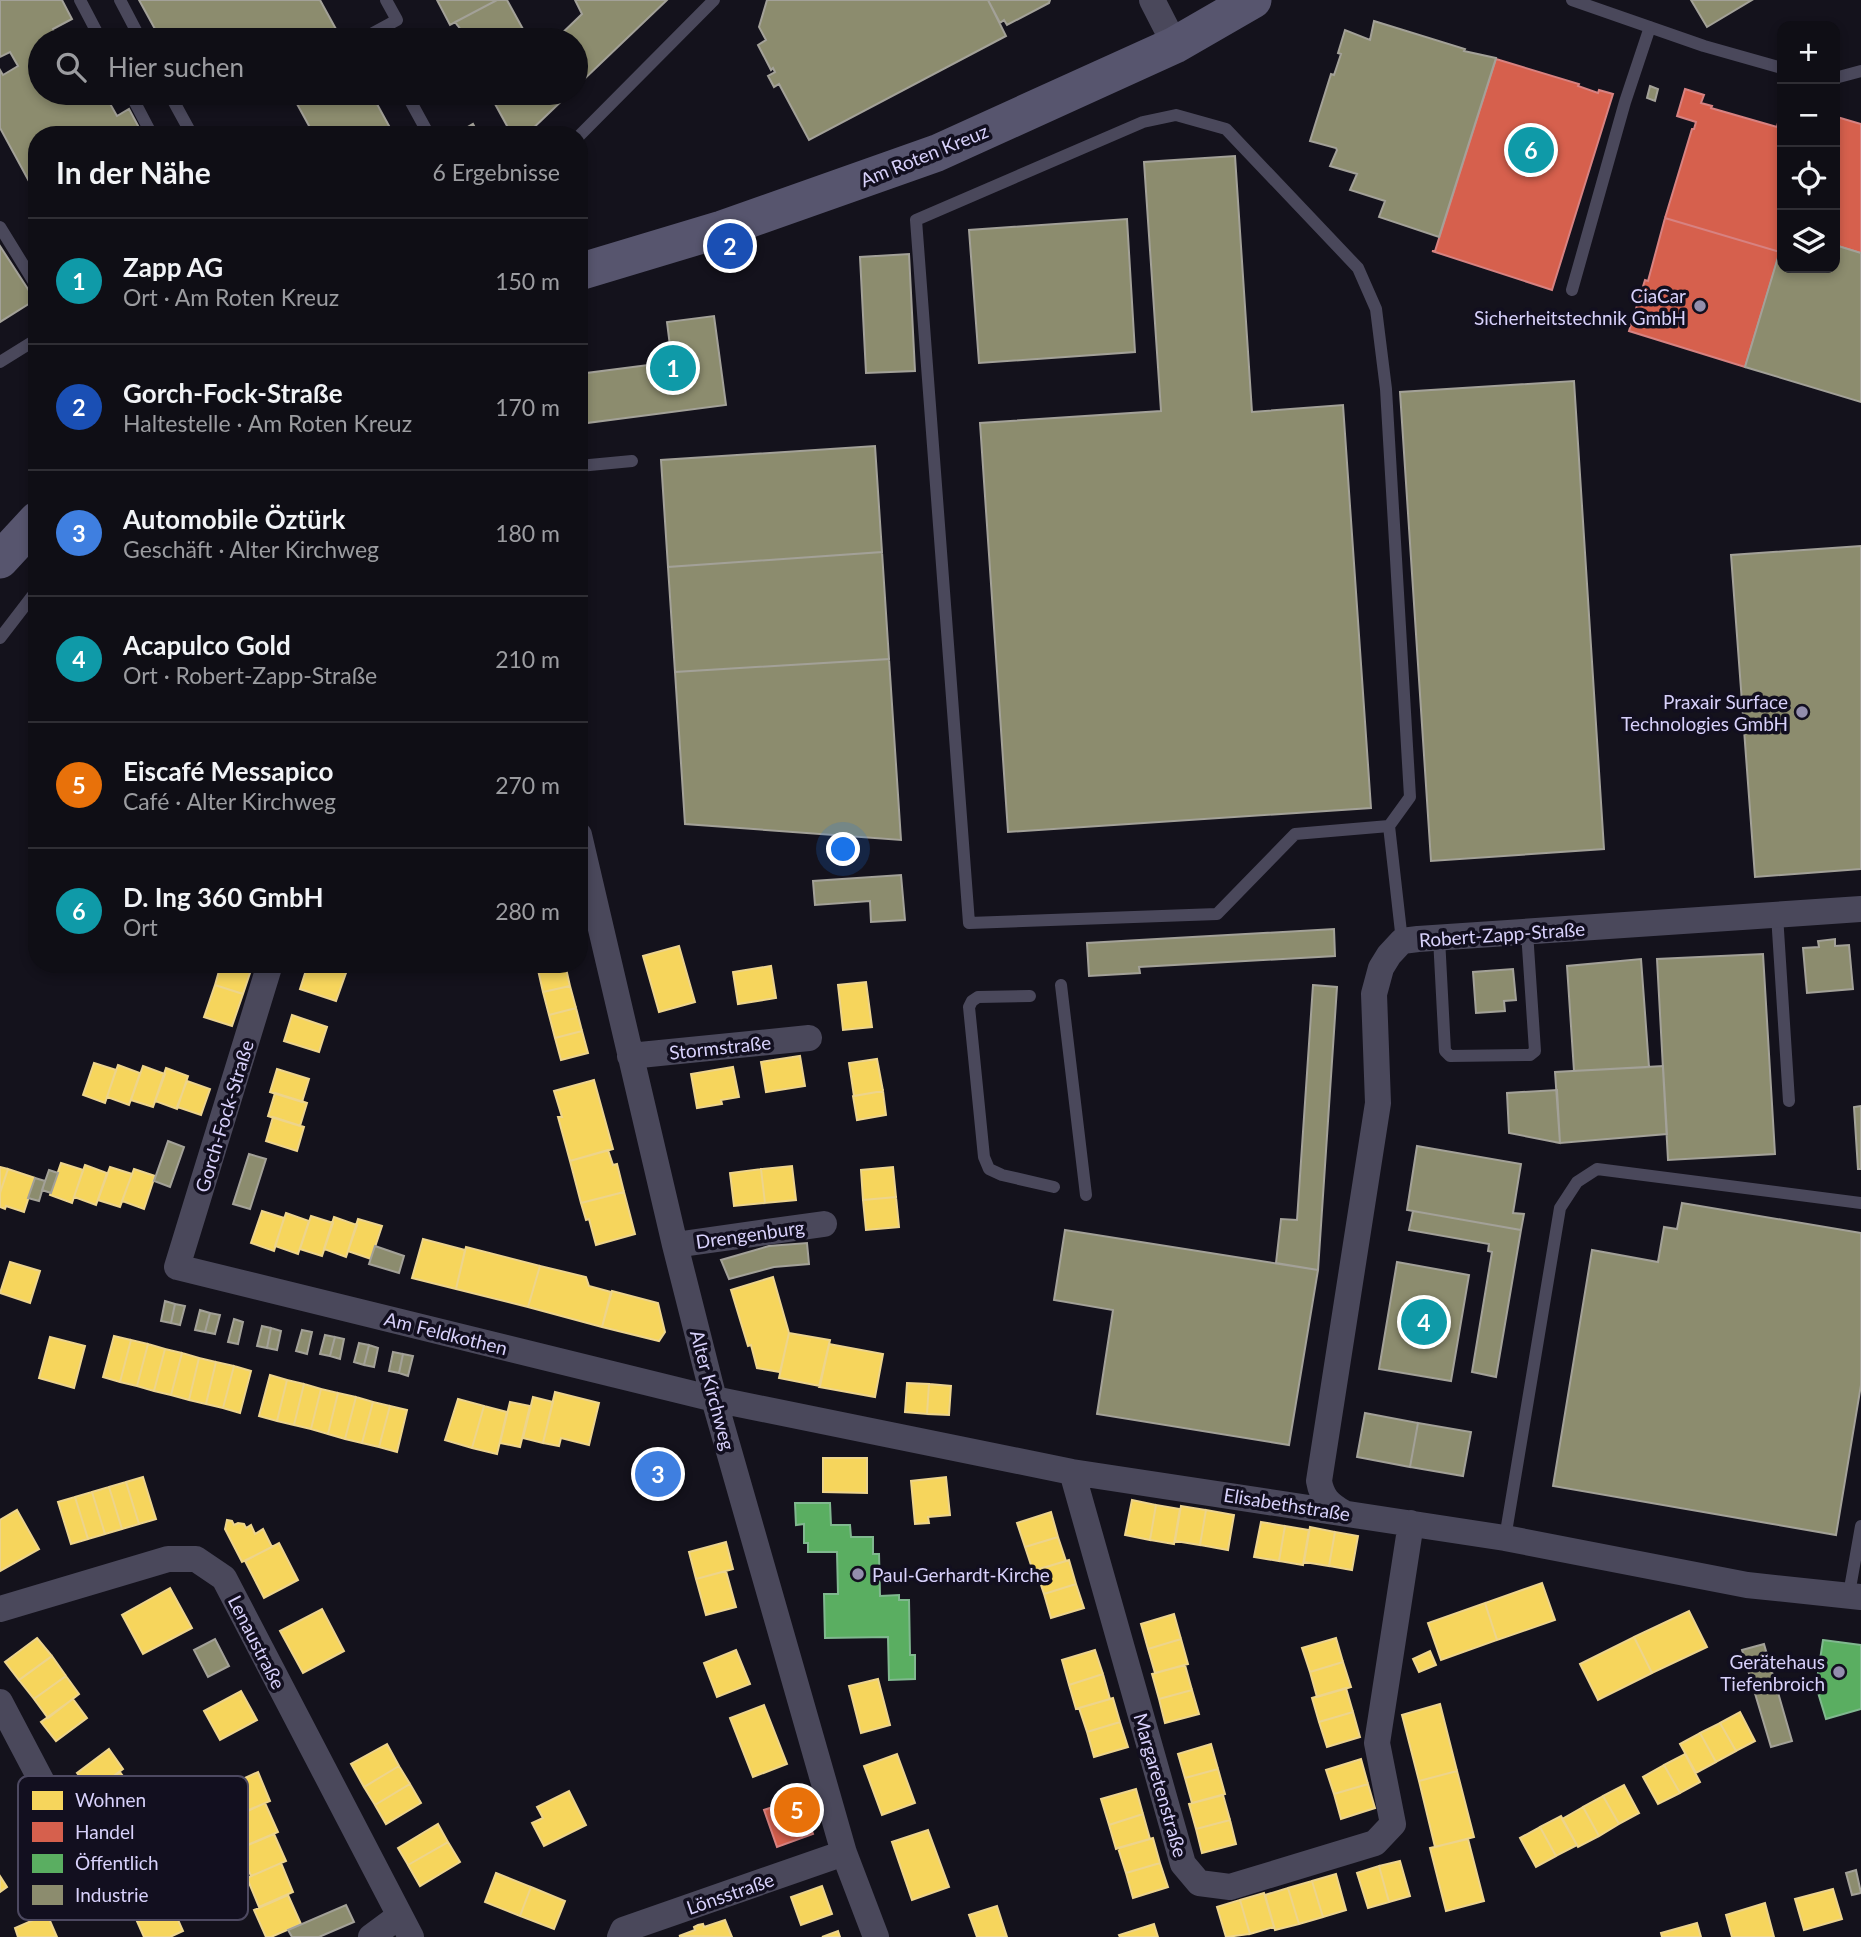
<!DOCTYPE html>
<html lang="de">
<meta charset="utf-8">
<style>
:root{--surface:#0f0e15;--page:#18171e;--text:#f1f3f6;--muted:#9b9ca0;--line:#2f2e34;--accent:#7c3aed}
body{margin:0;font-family:Lato,sans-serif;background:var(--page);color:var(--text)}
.controls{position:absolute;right:21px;top:21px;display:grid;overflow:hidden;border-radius:14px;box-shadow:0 4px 10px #0003}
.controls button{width:63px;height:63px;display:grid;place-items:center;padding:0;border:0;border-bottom:2px solid var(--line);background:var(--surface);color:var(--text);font:35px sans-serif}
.you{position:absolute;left:844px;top:850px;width:24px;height:24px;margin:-18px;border:5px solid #fff;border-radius:50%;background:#1a73e8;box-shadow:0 0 0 10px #1a73e833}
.badge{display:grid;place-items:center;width:46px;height:46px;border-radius:50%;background:var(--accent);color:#fff;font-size:23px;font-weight:700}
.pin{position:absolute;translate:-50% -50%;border:4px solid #fff;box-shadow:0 2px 7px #0006}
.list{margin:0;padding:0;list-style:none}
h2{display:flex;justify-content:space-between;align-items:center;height:91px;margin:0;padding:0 28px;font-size:30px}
h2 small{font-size:23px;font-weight:400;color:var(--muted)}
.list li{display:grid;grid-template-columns:46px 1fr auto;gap:21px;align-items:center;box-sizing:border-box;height:126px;padding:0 28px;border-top:2px solid var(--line)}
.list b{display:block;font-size:26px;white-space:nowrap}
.list p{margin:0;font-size:23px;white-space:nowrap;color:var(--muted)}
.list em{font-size:23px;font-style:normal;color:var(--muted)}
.icon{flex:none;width:38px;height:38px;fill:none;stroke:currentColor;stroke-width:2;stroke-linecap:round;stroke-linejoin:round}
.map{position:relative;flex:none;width:1861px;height:1937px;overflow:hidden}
.search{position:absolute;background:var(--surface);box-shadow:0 4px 10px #0003;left:28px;top:28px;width:560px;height:77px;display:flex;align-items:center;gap:18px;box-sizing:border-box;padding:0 24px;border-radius:38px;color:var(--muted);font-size:26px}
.panel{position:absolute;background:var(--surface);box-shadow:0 4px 10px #0003;left:28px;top:126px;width:560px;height:847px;border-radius:28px}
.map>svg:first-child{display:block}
</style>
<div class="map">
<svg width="1861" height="1937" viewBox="0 0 1861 1937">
<rect width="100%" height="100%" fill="#14121c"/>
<path fill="#f6d55c" stroke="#edd48c" stroke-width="2" d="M679,946l16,56 -36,10 -16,-56z
M221,964h32l-10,30 -28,-9z
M308,964h8l19,7 2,-5 10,4 -11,31 -36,-12z
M536,964h22l-20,6z
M558,964h7l5,22 -27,6 -5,-22z
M771,966l5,32 -38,6 -5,-32z
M866,982l6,45 -29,3 -5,-45z
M215,985l28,9 -11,32 -28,-9z
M570,986l6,22 -27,7 -6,-23z
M576,1008l6,23 -27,7 -6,-23z
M292,1015l35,12 -8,25 -35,-11z
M582,1031l6,22 -27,7 -6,-22z
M800,1056l5,30 -39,6 -5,-30z
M877,1059l6,32 -29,5 -5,-33z
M94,1063l22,7 -11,33 -22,-8z
M118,1065l22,8 -11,32 -22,-8z
M143,1066l22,8 -12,33 -22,-7z
M733,1067l6,30 -18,3 1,4 -25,4 -6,-34z
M166,1068l22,8 -11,33 -22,-8z
M277,1069l32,10 -7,23 -32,-10z
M594,1080l19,69 -43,12 -12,-44h4l-8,-26z
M187,1081l23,8 -9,26 -24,-8z
M883,1091l3,24 -29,5 -4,-24z
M275,1093l32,10 -7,23 -32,-10z
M273,1117l31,10 -7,24 -31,-10z
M608,1150l5,15 4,-1 7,28 -43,11 -11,-42z
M61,1163l22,7 -11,33 -22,-8z
M85,1165l22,8 -11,32 -22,-8z
M792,1166l4,34 -31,3 -4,-34z
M0,1167l8,2 -8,24z
M110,1167l22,7 -12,33 -22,-7z
M893,1167l3,30 -33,3 -2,-30z
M8,1169l27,9 -11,34 -18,-6 -1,3 -5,-2v-14z
M134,1169l21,7 -11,33 -22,-8z
M761,1169l4,34 -31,3 -4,-33z
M624,1192l11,42 -39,11 -7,-26 -3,1 -5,-17z
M896,1197l3,30 -33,3 -3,-30z
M262,1211l22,7 -10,33 -23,-8z
M286,1213l23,8 -11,33 -23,-8z
M311,1216l22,7 -11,33 -22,-7z
M334,1217l23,8 -11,32 -22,-8z
M358,1219l24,7 -11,33 -23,-8z
M423,1239l42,11 -9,39 -44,-11z
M466,1247l74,19 -12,41 -72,-18z
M10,1262l30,9 -10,32 -30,-10z
M540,1266l46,11 3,9 22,6 -9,35 -74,-20z
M773,1277l16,56 -9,39 -23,-4 -6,-23 -3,1 -17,-56z
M612,1291l46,12 7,29 -6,9 -57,-14z
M789,1333l41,7 -10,46 -41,-8z
M114,1336l17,4 -11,42 -17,-5z
M50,1337l35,9 -11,42 -35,-10z
M131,1340l17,4 -11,42 -17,-4z
M148,1344l17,5 -11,42 -17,-5z
M829,1344l54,10 -8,43 -56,-10z
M165,1349l17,4 -11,42 -17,-4z
M182,1353l17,5 -10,42 -18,-5z
M199,1358l17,4 -10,42 -17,-4z
M216,1362l18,4 -11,42 -17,-4z
M234,1366l17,5 -11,42 -17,-5z
M270,1375l17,5 -10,41 -18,-5z
M287,1380l17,4 -10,41 -17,-4z
M907,1383l22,1 -2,30 -22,-2z
M304,1384l17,5 -10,40 -17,-4z
M929,1384l22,2 -2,29 -22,-1z
M321,1389l17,4 -10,41 -17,-5z
M555,1392l44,11 -10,42 -28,-7 -2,8 -16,-3z
M338,1393l18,4 -11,42 -17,-5z
M356,1397l17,5 -11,41 -17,-4z
M533,1397l20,5 -10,41 -20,-5z
M458,1399l26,7 -12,42 -27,-8z
M373,1402l17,4 -11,41 -17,-4z
M510,1402l20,4 -10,41 -20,-4z
M390,1406l17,4 -10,42 -18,-5z
M484,1406l23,6 -10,42 -25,-6z
M823,1458h44v35l-44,-1z
M143,1477l13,42 -17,5 -13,-42z
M946,1477l4,38 -22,2 1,6 -14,1 -4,-43z
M126,1482l13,42 -17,5 -13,-42z
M109,1487l13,42 -17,5 -13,-42z
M92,1492l13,42 -17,5 -13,-42z
M75,1497l13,42 -17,5 -13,-42z
M1132,1500l24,5 -6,35 -25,-5z
M1156,1505l24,4 -6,35 -24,-4z
M1181,1506l25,4 -6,35 -25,-4z
M17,1510l22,39 -39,22v-51z
M1206,1510l28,5 -6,35 -28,-5z
M1051,1512l7,25 -33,10 -8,-24z
M227,1520l5,1 2,4 4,-2 6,1 2,4 5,-3 4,9 8,-5 9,18 -30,15 -17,-33z
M1261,1522l24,4 -6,35 -25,-4z
M1285,1526l24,4 -6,35 -24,-4z
M1310,1527l25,5 -6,34 -25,-4z
M1335,1532l23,4 -6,34 -23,-4z
M1058,1537l8,24 -33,10 -8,-24z
M726,1542l7,27 -37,10 -7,-27z
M279,1543l19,37 -34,18 -19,-37z
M1069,1560l7,24 -32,10 -8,-24z
M726,1571l10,36 -30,8 -10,-36z
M1542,1583l13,37 -58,20 -12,-37z
M1076,1584l8,24 -33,10 -7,-24z
M170,1588l22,40 -49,26 -21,-39z
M1485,1603l12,37 -56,20 -13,-37z
M322,1609l22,42 -41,22 -23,-42z
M1689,1611l18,36 -55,26 -18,-36z
M1174,1614l7,25 -33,10 -7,-25z
M1634,1637l18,36 -54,27 -18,-36z
M37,1638l15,18 -33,24 -14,-18z
M1336,1638l7,24 -33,10 -8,-24z
M1181,1639l7,25 -33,9 -7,-24z
M736,1650l14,34 -33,13 -13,-34z
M1095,1650l8,24 -34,11 -7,-25z
M1430,1651l6,14 -17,7 -6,-13z
M52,1656l14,20 -32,23 -15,-19z
M1343,1662l8,25 -34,10 -7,-25z
M1185,1665l7,25 -33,9 -7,-25z
M1103,1674l7,25 -34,10 -7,-24z
M66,1676l13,18 -31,24 -14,-19z
M878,1679l12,46 -29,8 -12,-47z
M1346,1688l7,24 -34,10 -7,-24z
M1192,1690l7,24 -34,9 -6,-24z
M241,1691l16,29 -37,20 -16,-29z
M1113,1698l7,24 -33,10 -8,-24z
M73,1699l14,19 -31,23 -15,-19z
M1440,1704l17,67 -38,10 -17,-66z
M764,1705l23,59 -34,13 -23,-59z
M1353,1712l7,25 -33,10 -8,-25z
M1740,1712l15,29 -19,10 -16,-28z
M1120,1722l8,25 -34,10 -7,-25z
M1720,1723l16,28 -20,11 -16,-29z
M1700,1733l16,29 -20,11 -16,-29z
M387,1744l12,22 -35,21 -13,-23z
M1211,1744l7,25 -33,9 -7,-24z
M109,1749l14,20 -31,23 -15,-19z
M897,1754l18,49 -33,12 -18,-49z
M1685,1754l15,28 -20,11 -16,-28z
M1361,1759l7,25 -34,10 -8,-24z
M1664,1765l16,28 -22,11 -15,-27z
M399,1766l11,18 -35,21 -11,-18z
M1218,1769l7,25 -33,9 -7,-25z
M1457,1771l17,66 -39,10 -16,-66z
M120,1772l13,18 -32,24 -13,-18z
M258,1772l12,29 -33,14 -12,-28z
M410,1784l11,19 -35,21 -11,-19z
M1368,1784l7,24 -34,11 -7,-25z
M1624,1785l15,28 -20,11 -16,-28z
M1136,1789l7,25 -34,11 -8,-26z
M569,1791l17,34 -42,21 -12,-23 11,-5 -6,-11z
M1223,1795l7,25 -34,9 -7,-25z
M1603,1796l16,28 -20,12 -16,-29z
M265,1803l13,29 -33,14 -12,-28z
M1583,1807l16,29 -21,11 -16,-28z
M1143,1814l7,25 -34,10 -7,-24z
M1561,1816l16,29 -21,11 -16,-29z
M1230,1820l6,24 -34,9 -6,-24z
M438,1824l10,18 -40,23 -10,-17z
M1540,1827l16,29 -20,11 -16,-29z
M928,1830l21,57 -37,13 -20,-58z
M274,1834l12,27 -35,15 -12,-27z
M1153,1838l7,25 -34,10 -8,-25z
M1468,1839l16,62 -38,10 -16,-63z
M448,1842l12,20 -40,24 -12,-21z
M1400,1861l10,35 -21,6 -10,-36z
M281,1863l12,29 -34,15 -12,-29z
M1160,1863l8,24 -35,11 -7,-25z
M1379,1866l10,36 -21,6 -11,-35z
M496,1873l35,14 -11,29 -35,-14z
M1336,1874l10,36 -23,7 -11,-36z
M0,1876l7,11 -7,5z
M1312,1881l11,36 -24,7 -11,-36z
M822,1886l10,28 -31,11 -10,-28z
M531,1887l34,14 -11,28 -34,-13z
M1288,1888l11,36 -24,6 -10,-35z
M1833,1889l9,30 -38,11 -9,-31z
M1264,1893l10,34 -24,7 -10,-34z
M288,1895l13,29 -30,13h-5l-12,-27z
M1240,1900l10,34 -24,3 -9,-30z
M1765,1903l9,34h-42l-6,-22z
M171,1904l12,27 -13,6h-26l-8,-18z
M997,1906l10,31h-30l-8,-22z
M47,1914l10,23h-39l-3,-9z
M725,1920l7,17 -53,-1 16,-6 -1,-3 4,-2 5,-1 1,3z
M1697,1923l4,14h-39l-1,-4z
M1154,1924l4,13h-38l-1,-2z
M838,1931l2,6h-18z"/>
<path fill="#d6604d" stroke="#d78281" stroke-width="2" d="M1496,59l83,25 -1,2 20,7 1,-3 14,4 -61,196 -120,-39h3z
M1685,89l19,6 -3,8 11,3 -1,2 66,19 5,-21v138l-2,8 -115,-34 27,-89h2l2,-7 -19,-6z
M1837,117l24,7v129l-26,-8v-126z
M1665,218l115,34 -35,115 -116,-36 16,-51 3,1z
M658,1454l14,14 -15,14 -13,-15z
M800,1798l13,36 -36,13 -13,-37z"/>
<path fill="#5aae61" stroke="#80b88f" stroke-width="2" d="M795,1503h35l1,22h19l1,12h22v17h6l1,42 19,-1v5h10l1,55h5v24l-26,1 -1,-43 -63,1 -1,-44h14l-1,-42h-29v-9h-4v-19l-8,1z
M1823,1640l38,5v64l-35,10 -10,-33z"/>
<path fill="#8c8c6e" stroke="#a3a198" stroke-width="2" d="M0,0h62l10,19 -19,10 6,11h-19v53h64l13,23 12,-7 14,26h-106v61l-37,-68v-58l3,5 15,-9 -8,-14 -10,5z
M139,0h181l22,40h-181z
M437,0h60l-47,25z
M497,0h10l22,40h-68l-4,-8 4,-2 -6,-8z
M575,0h92l-91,87v-47h-21l27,-26z
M767,0h221l18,36 -197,104 -30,-56 -5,3 -6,-11 7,-4 -2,-4 -2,2 -13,-25 8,-5 -7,-13z
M988,0h62l-1,3 -42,22 -3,-5 -4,3z
M1691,0h61l-45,27z
M1374,21l91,28 -1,2 32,7 -57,179 -60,-20 6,-16 -35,-11 7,-16 -27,-8 7,-16 -1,-2 -26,-7 21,-67 3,1 7,-21 -3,-1 7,-23 25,10z
M1650,86l8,3 -3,12 -8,-3z
M291,93h80l23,42h-80z
M489,93h81l-44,42h-14z
M473,124l6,11h-25z
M1235,156l17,256 91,-7 28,403 -363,24 -28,-409 181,-12 -17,-249z
M1127,219l8,133 -156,11 -10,-133z
M1782,244v24h53v-23l26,8v149l-116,-35z
M0,246l35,54 -35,22z
M909,254l6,117 -49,2 -6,-116z
M714,316l12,89 -147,19v-50l93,-12 -5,-40z
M1574,381l30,468 -173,12 -31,-469z
M875,446l7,106 -214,15 -7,-107z
M1861,546v323l-106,8 -24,-322z
M882,552l7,107 -214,13 -7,-105z
M889,659l12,181 -216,-16 -10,-152z
M901,875l4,45 -34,2 -1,-21 -55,4 -2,-24z
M1334,929l1,27 -196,11 1,6 -51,3 -2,-33z
M1835,939v7l14,-1 4,44 -46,4 -4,-45 16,-1 -1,-6z
M1763,954l12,200 -107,6 -11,-201z
M1641,959l8,108 -75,4 -7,-105z
M1513,969l3,31 -12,1 1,10 -29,2 -3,-41z
M1313,985l24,2 -19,283 -42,-7 5,-44 16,1z
M1663,1066l4,68 -107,9 -5,-71z
M1557,1090l3,53 -51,-10 -2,-40z
M1861,1106v63h-3l-4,-62z
M168,1141l16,6 -14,40 -16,-6z
M1417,1146l104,18 -8,49 11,1 -3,16 -114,-20z
M249,1154l17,5 -16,50 -17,-5z
M49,1170l9,3 -7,20 -9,-3z
M35,1178l10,3 -6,20 -11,-3z
M1682,1203l179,30v152l-25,150 -283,-49 39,-236 66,12 6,-35 13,2z
M1413,1211l108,19 -25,147 -24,-5 20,-120 -4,-1 1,-7 -80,-14z
M1065,1230l253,40 -29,175 -192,-31 16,-104 -59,-10z
M807,1243l2,21 -35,3 -45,12 -8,-19 48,-14z
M375,1246l29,10 -5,17 -30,-9z
M1397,1262l72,13 -18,106 -72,-12z
M165,1301l10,3 -4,19 -10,-2z
M175,1304l10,2 -5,19 -9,-2z
M200,1310l10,3 -5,19 -10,-2z
M210,1313l10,2 -5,19 -10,-2z
M234,1319l9,3 -5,22 -10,-2z
M262,1326l9,2 -4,20 -10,-2z
M271,1328l10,3 -4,19 -10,-2z
M302,1330l10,2 -5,22 -11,-3z
M325,1335l10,2 -5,19 -10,-2z
M335,1337l9,2 -4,20 -10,-3z
M359,1343l10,2 -5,20 -10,-3z
M369,1345l9,3 -4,19 -10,-2z
M393,1352l10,2 -4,19 -10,-2z
M403,1354l10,2 -5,20 -9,-3z
M1365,1413l53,10 -8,44 -53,-10z
M1418,1423l53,9 -8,44 -53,-9z
M215,1639l14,27 -21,11 -14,-27z
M1764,1644l28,97 -21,6 -29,-97z
M1856,1870l5,23 -9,2 -6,-22z
M346,1905l8,17 -35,15h-27l-4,-7z"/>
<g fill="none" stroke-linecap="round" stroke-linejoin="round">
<path stroke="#4a485b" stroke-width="12" d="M80,0l21,40
M120,0l21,40
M1572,0l132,46 78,22
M378,40l-5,-7 24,-13 -11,-20
M1835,78l26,-7
M130,93l22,42
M169,93l23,42
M406,93l23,42
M579,136l135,-136
M0,227l37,60
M1572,290l53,-188 25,-75
M0,362l37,-23
M579,466l53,-5
M0,638l37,-48
M1389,826l-94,8 -78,80 -248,9 -53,-703 227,-98 33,-7 50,14 132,139 18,41 10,80 24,408 -21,29 13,115
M1777,915l12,186
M1439,938l6,113 5,5 80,-1 5,-4 -8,-119
M1061,985l25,210
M1030,996l-52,1 -6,4 -3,6 15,150 5,12 13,6 52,12
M1505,1538l55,-330 17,-26 20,-13 264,34
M1849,1594l12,-68"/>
<path stroke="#4a485b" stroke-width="26" d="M1152,0l23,45
M579,835l96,410 39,154 130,454 32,84
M270,964l-93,303 537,132 358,73 433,66 242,47 114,12
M630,1056l179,-18
M675,1245l149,-21
M1072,1472l111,392 16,19 31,4 145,-44 18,-19 -16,-81 34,-220
M1344,1513c-15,-9 -22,-15 -25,-32l59,-378 -4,-109 7,-26 8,-13 13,-14 16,-2 443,-30
M0,1609l168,-50h28l28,19 187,359
M0,1702l72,137
M371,1937l27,-20
M620,1937l3,-7 221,-77"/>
<path stroke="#57556e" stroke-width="37" d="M579,272l143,-43 215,-76 238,-108 78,-45
M0,560l37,-40"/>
</g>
<g fill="#938ead" stroke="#120f1f" stroke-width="2.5">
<circle cx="1700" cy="306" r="7"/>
<circle cx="1802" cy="712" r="7"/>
<circle cx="858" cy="1574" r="7"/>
<circle cx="1839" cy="1672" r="7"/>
</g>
<g text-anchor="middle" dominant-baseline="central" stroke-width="7" stroke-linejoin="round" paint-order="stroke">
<g font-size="19" fill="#d8d1fb" stroke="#120f1f">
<text transform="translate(924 155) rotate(-22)">Am Roten Kreuz</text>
<text transform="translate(1502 934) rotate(-4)">Robert-Zapp-Straße</text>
<text transform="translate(720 1047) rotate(-6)">Stormstraße</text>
<text transform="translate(224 1116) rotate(-73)">Gorch-Fock-Straße</text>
<text transform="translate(750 1234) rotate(-8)">Drengenburg</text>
<text transform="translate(446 1333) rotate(14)">Am Feldkothen</text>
<text transform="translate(713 1390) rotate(75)">Alter Kirchweg</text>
<text transform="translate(1287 1504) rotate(9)">Elisabethstraße</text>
<text transform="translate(257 1642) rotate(63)">Lenaustraße</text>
<text transform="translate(1161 1785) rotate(74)">Margaretenstraße</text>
<text transform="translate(730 1893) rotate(-19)">Lönsstraße</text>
</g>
<g font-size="19" fill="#d8d1fb" stroke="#120f1f" text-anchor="end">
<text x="1686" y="295">CiaCar<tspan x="1686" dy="22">Sicherheitstechnik GmbH</tspan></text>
<text x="1788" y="701">Praxair Surface<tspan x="1788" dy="22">Technologies GmbH</tspan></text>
<text x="872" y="1574" text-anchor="start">Paul-Gerhardt-Kirche</text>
<text x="1825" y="1661">Gerätehaus<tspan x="1825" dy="22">Tiefenbroich</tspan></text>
</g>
</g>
<rect x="18" y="1776" width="230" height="144" rx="10" fill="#120f1f" stroke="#4d4961" stroke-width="2"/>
<rect x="32" y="1791" width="31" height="19" fill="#f6d55c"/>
<rect x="32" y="1822" width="31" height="20" fill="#d6604d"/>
<rect x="32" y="1854" width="31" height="19" fill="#5aae61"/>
<rect x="32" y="1885" width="31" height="20" fill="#8c8c6e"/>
<g font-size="19" fill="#d8d1fb">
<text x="75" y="1807">Wohnen</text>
<text x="75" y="1839">Handel</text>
<text x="75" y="1870">Öffentlich</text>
<text x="75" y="1902">Industrie</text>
</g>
</svg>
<div class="controls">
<button>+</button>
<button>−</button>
<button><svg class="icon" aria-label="locate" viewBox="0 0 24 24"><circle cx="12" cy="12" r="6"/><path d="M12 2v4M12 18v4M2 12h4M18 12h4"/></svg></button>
<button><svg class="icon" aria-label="layers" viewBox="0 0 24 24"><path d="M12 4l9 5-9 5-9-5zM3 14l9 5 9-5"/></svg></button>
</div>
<div class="you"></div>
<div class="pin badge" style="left:673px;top:368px;background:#0f9aa8">1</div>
<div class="pin badge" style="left:730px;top:246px;background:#1a4fb4">2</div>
<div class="pin badge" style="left:658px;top:1474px;background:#3f7fe0">3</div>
<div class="pin badge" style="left:1424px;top:1322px;background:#0f9aa8">4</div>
<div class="pin badge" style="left:797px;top:1810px;background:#e8710a">5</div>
<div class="pin badge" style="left:1531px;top:150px;background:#0f9aa8">6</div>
<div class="search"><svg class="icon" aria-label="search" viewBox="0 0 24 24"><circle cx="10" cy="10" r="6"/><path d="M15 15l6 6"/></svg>Hier suchen</div>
<section class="panel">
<h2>In der Nähe<small>6 Ergebnisse</small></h2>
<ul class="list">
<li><span class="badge" style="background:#0f9aa8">1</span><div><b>Zapp AG</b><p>Ort · Am Roten Kreuz</p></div><em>150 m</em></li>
<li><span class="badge" style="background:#1a4fb4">2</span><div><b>Gorch-Fock-Straße</b><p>Haltestelle · Am Roten Kreuz</p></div><em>170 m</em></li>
<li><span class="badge" style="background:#3f7fe0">3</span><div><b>Automobile Öztürk</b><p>Geschäft · Alter Kirchweg</p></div><em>180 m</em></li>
<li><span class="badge" style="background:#0f9aa8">4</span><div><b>Acapulco Gold</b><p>Ort · Robert-Zapp-Straße</p></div><em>210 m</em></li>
<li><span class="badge" style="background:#e8710a">5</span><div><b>Eiscafé Messapico</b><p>Café · Alter Kirchweg</p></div><em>270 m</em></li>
<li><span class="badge" style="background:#0f9aa8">6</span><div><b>D. Ing 360 GmbH</b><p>Ort</p></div><em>280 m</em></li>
</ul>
</section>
</div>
